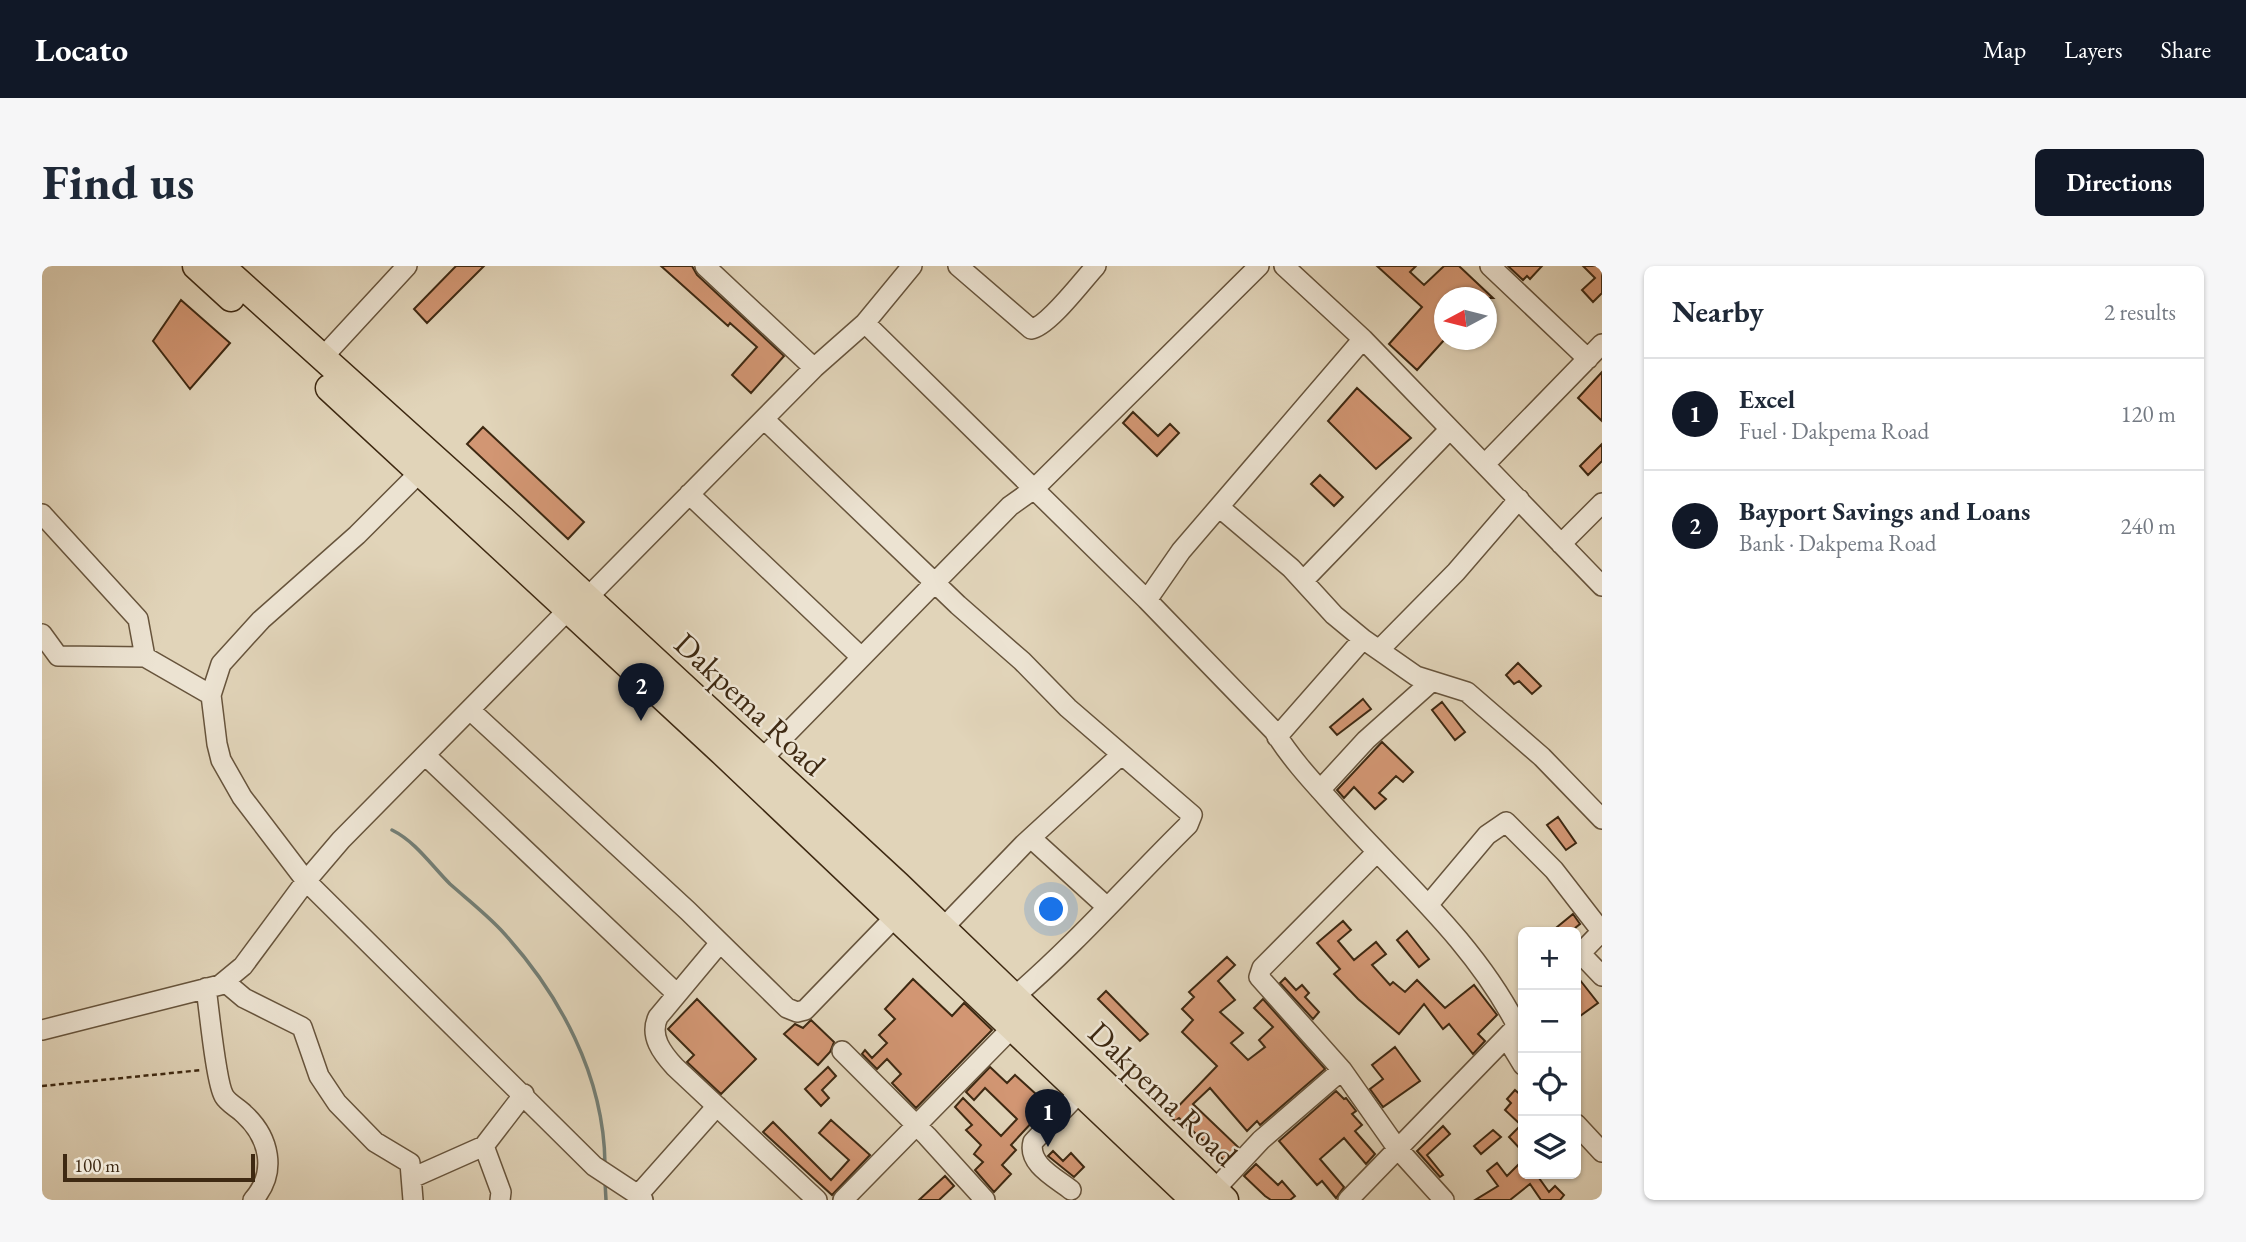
<!DOCTYPE html>
<meta charset="utf-8">
<style>
:root{--surface:#fff;--page:#f6f6f7;--text:#1f2937;--muted:#747a83;--line:#e0e1e3;--accent:#111827}
body{margin:0;font-family:"EB Garamond",serif;background:var(--page);color:var(--text)}
.controls{position:absolute;right:21px;bottom:21px;display:grid;overflow:hidden;border-radius:10px;box-shadow:0 2px 5px #0004}
.controls button{width:63px;height:63px;display:grid;place-items:center;padding:0;border:0;border-bottom:2px solid var(--line);background:var(--surface);color:var(--text);font:35px sans-serif}
.compass{position:absolute;left:1392px;top:21px;width:63px;height:63px;border-radius:50%;background:var(--surface);box-shadow:0 2px 5px #0004;rotate:263deg}
.scale{position:absolute;left:21px;bottom:18px;width:192px;box-sizing:border-box;padding-left:7px;border:4px solid #3e2912;border-top:0;font-size:19px;line-height:24px;white-space:nowrap;color:#3e2912;-webkit-text-stroke:5px #ece3d2;paint-order:stroke}
.you{position:absolute;left:1010px;top:644px;width:24px;height:24px;margin:-18px;border:5px solid #fff;border-radius:50%;background:#1a73e8;box-shadow:0 0 0 10px #1a73e833}
.badge{display:grid;place-items:center;width:46px;height:46px;border-radius:50%;background:var(--accent);color:#fff;font-size:23px;font-weight:700}
.pin{position:absolute;translate:-50% -58px;filter:drop-shadow(0 2px 4px #0008)}
.pin::after{content:'';position:absolute;top:37px;width:24px;height:21px;background:inherit;clip-path:polygon(0 0,100% 0,50% 100%)}
.list{margin:0;padding:0;list-style:none}
h2{display:flex;justify-content:space-between;align-items:center;height:91px;margin:0;padding:0 28px;font-size:30px}
h2 small{font-size:23px;font-weight:400;color:var(--muted)}
.list li{display:grid;grid-template-columns:46px 1fr auto;gap:21px;align-items:center;box-sizing:border-box;height:112px;padding:0 28px;border-top:2px solid var(--line)}
.list b{display:block;font-size:26px;white-space:nowrap}
.list p{margin:0;font-size:23px;white-space:nowrap;color:var(--muted)}
.list em{font-size:23px;font-style:normal;color:var(--muted)}
.icon{flex:none;width:38px;height:38px;fill:none;stroke:currentColor;stroke-width:2;stroke-linecap:round;stroke-linejoin:round}
.map{position:relative;flex:none;width:1560px;height:934px;overflow:hidden;border-radius:10px}
header{display:flex;align-items:center;gap:42px;box-sizing:border-box;height:98px;padding:0 35px;background:var(--accent);color:#fff}
header strong{font-size:33px}
nav{display:flex;gap:38px;margin-inline-start:auto;font-size:24px}
.intro{display:flex;align-items:center;justify-content:space-between;box-sizing:border-box;height:168px;padding:0 42px}
h1{margin:0;font-size:49px}
.button{padding:18px 32px;border-radius:10px;background:var(--accent);color:#fff;font-size:24px;font-weight:700}
main{display:flex;gap:42px;padding:0 42px}
aside{flex:1;background:var(--surface);border-radius:10px;box-shadow:0 2px 5px #0004}
.map>svg:first-child{display:block}
</style>
<header>
<strong>Locato</strong>
<nav><a>Map</a><a>Layers</a><a>Share</a></nav>
</header>
<div class="intro"><h1>Find us</h1><a class="button">Directions</a></div>
<main>
<div class="map">
<svg width="1560" height="934" viewBox="0 0 1560 934">
<rect width="100%" height="100%" fill="#e1d4b9"/>
<filter id="stains"><feTurbulence type="fractalNoise" baseFrequency=".00286" numOctaves="4"/><feColorMatrix values="0 0 0 0 .2 0 0 0 0 .09 0 0 0 0 .02 0 0 0 .5 -.17"/></filter>
<radialGradient id="worn" r=".72"><stop offset=".6" stop-color="#630" stop-opacity="0"/><stop offset="1" stop-color="#630" stop-opacity=".3"/></radialGradient>
<g fill="none" stroke-linecap="round" stroke-linejoin="round">
<path stroke="#737e75" stroke-width="3.5" d="M350,564c24,12 39,35 58,54 17,15 36,30 51,46 59,64 103,146 104,234
M563,916l1,18"/>
</g>
<path fill="#d29673" stroke="#3e2912" stroke-width="2" d="M414,0h28l-57,57 -13,-14z
M619,0h31l5,9 87,81 -33,37 -19,-18 25,-28 -27,-24 -2,3z
M1335,0h39l-6,6 14,13 20,-19h15l34,32h-48v41l-28,31 -28,-26 33,-37z
M1466,0h34l-12,13 -3,-3 -4,4z
M1541,0h19v27l-9,9 -11,-12 13,-12z
M139,34l49,43 -40,46 -37,-48z
M1560,106v49l-24,-23z
M1315,122l54,50 -35,31 -48,-48z
M1091,146l25,24 12,-12 9,9 -22,23 -34,-33z
M441,161l101,95 -16,17 -101,-95z
M1560,178v17l-14,14 -8,-9z
M1278,209l23,22 -9,9 -23,-22z
M1476,397l23,23 -9,8 -13,-13 -5,3 -8,-9z
M1321,433l8,10 -34,26 -7,-8z
M1400,436l23,30 -10,8 -23,-30z
M1340,476l31,30 -10,10 -7,-6 -17,17 7,6 -11,10 -21,-22 -10,11 -7,-8z
M1516,551l18,26 -10,7 -19,-25z
M1531,648l7,10 -10,8h-19z
M1301,655l8,9 -13,11 16,19 22,-18 10,12 -14,11 18,20 3,-3 12,10 12,-12 28,28 29,-23 23,30 -19,19 7,7 -12,13 -24,-30 -6,5 -19,-25 -25,30 -41,-35 -24,-25 6,-5 -23,-26z
M1365,665l22,28 -10,8 -22,-27z
M1185,691l8,8 -17,16 17,19 -15,12 23,21 -12,10 17,17 17,-13 -6,-7 14,-13 -19,-19 9,-9 62,70 -65,56 -3,-4 -10,10 -37,-43 -17,16 45,43 -13,14 -46,-43 -4,3 -6,-5 48,-50 -35,-34 11,-12 -11,-11 12,-12 -5,-5z
M1534,709l22,28 -22,16z
M1243,712l11,12 6,-5 7,8 -4,4 14,15 -6,7 -33,-36z
M871,713l39,37 12,-13 28,27 -76,78 -24,-25 9,-9 -14,-15 -10,10 -15,-15 3,-4 7,8 15,-15 -8,-8 16,-16 -10,-10z
M1064,725l42,43 -8,7 -42,-42z
M655,733l59,60 -35,35 -34,-32 7,-7 -26,-26z
M769,754l23,22 -4,10 -12,13 -34,-31 11,-10 8,4z
M1353,781l25,34 -37,26 -13,-18 13,-10 -11,-14z
M786,801l8,9 -14,14 7,8 -8,8 -16,-17z
M948,801l17,16 8,-8 33,30 -37,40 5,5 -14,15 9,9 -17,18 -19,-22 8,-8 -9,-8 7,-9 -15,-15 6,-5 -17,-18 8,-9 38,38 16,-17 -32,-31 -11,12 -8,-8z
M1473,824l8,7v55l-14,-15 12,-12 -16,-15 6,-7 -4,-4z
M1294,825l8,8 2,-1 10,13 -4,3 10,11 -7,6 20,23 -9,10 -22,-26 -24,21 24,28 -8,11 -14,-17 -5,4 -38,-44z
M789,854l39,35 -38,40 -69,-63 10,-10 58,58 18,-20 -30,-27z
M1401,860l7,8 -23,21 16,20 -3,2 -23,-26z
M1451,864l8,7 -20,17 -7,-8z
M1011,885l10,10 8,-8 13,14 -10,10 -26,-21z
M1481,894v14h21l-5,4 10,14 6,-6 9,9 -4,5h-19l-11,-16 -20,16h-35l23,-14 -11,-15 10,-8 10,13z
M1214,898l22,21 4,-4 13,15 -5,4h-19l-6,-4 -21,-20z
M903,910l9,10 -15,14h-20z"/>
<g fill="none" stroke-linecap="round" stroke-linejoin="round">
<defs>
<path id="minor" d="M663,0l109,102
M916,0l73,63c17,-2 52,-49 65,-63
M1242,0l79,73 239,247
M1448,0l98,93
M823,57l282,277 127,131c16,26 35,47 56,70 64,73 142,137 187,225
M280,92l85,-92
M723,154l193,185 64,56 46,47 124,107 -4,10c-58,57 -112,119 -174,172
M1443,198l117,-120
M378,206l-63,63 -96,85 -40,44 -10,31 6,49 4,16 21,37 64,84 288,285 44,29
M647,228l172,163
M1177,241l72,61 43,47 29,24 53,37 51,16 75,65 60,62
M0,248l96,105 7,38 66,38
M1519,278l41,-41
M1262,314l146,-151
M545,332l227,-230 51,-45 47,-57
M1105,334l34,-49 182,-212
M0,368l16,22 87,1
M1337,384l77,-78 63,-73
M428,444l218,201 99,97 10,4 8,-2 91,-94
M1235,471l86,-98
M383,489l252,239
M719,494l249,-254 24,-17 225,-223
M1278,524l46,-50 65,-58
M989,572l76,69
M1334,587l-114,115 -3,9 83,93 55,78 47,52
M1387,638l58,-69 19,-13 48,48 48,62
M901,662l81,-84 97,-89
M677,678l-61,73c-9,19 4,36 17,50l142,133
M1539,688l21,22
M1534,692l26,-27
M183,716l19,16 58,29 17,49 18,27 38,39 35,21 3,37
M164,722c3,20 10,95 18,108 4,7 14,12 20,18 25,23 34,58 9,86
M1474,760l-7,16 14,23
M0,764l178,-45 23,-19 63,-85 35,-41 227,-230
M800,785l85,85 58,64
M1534,858l26,28
M442,880l17,46 -1,8
M370,912l72,-32 40,-52
M1029,924c-15,-12 -44,-26 -38,-48l46,-49
M1164,933l55,-59 81,-70
M601,934l-5,-5 79,-89
M801,934l169,-172
M1306,934l169,-174"/>
<path id="highway" d="M154,0l35,32
M179,0l281,253 396,366 327,315
M287,122l392,363 473,449"/>
</defs>
<use href="#minor" stroke="#67543c" stroke-width="22"/>
<use href="#highway" stroke="#3e2912" stroke-width="29"/>
<path stroke="#3e2912" stroke-width="2.5" stroke-dasharray="5 3.5" stroke-linecap="butt" d="M0,820l160,-16"/>
<use href="#minor" stroke="#ece3d2" stroke-width="19"/>
<use href="#highway" stroke="#e1d4b9" stroke-width="26"/>
</g>
<g text-anchor="middle" dominant-baseline="central" stroke-width="5" stroke-linejoin="round" paint-order="stroke">
<g font-size="32" fill="#3e2912" stroke="#ece3d2">
<text transform="translate(708 438) rotate(43)">Dakpema Road</text>
<text transform="translate(1121 828) rotate(44)">Dakpema Road</text>
</g>
</g>
<rect width="100%" height="100%" filter="url(#stains)"/>
<rect width="100%" height="100%" fill="url(#worn)"/>
</svg>
<div class="controls">
<button>+</button>
<button>−</button>
<button><svg class="icon" aria-label="locate" viewBox="0 0 24 24"><circle cx="12" cy="12" r="6"/><path d="M12 2v4M12 18v4M2 12h4M18 12h4"/></svg></button>
<button><svg class="icon" aria-label="layers" viewBox="0 0 24 24"><path d="M12 4l9 5-9 5-9-5zM3 14l9 5 9-5"/></svg></button>
</div>
<svg class="compass" viewBox="-18 -18 36 36"><path d="M0-13l5 13h-10z" fill="#e53935"/><path d="M0 13l5-13h-10z" fill="#747a83"/></svg>
<div class="scale">100 m</div>
<div class="you"></div>
<div class="pin badge" style="left:1006px;top:881px">1</div>
<div class="pin badge" style="left:599px;top:455px">2</div>
</div>
<aside>
<h2>Nearby<small>2 results</small></h2>
<ul class="list">
<li><span class="badge">1</span><div><b>Excel</b><p>Fuel · Dakpema Road</p></div><em>120 m</em></li>
<li><span class="badge">2</span><div><b>Bayport Savings and Loans</b><p>Bank · Dakpema Road</p></div><em>240 m</em></li>
</ul>
</aside>
</main>
